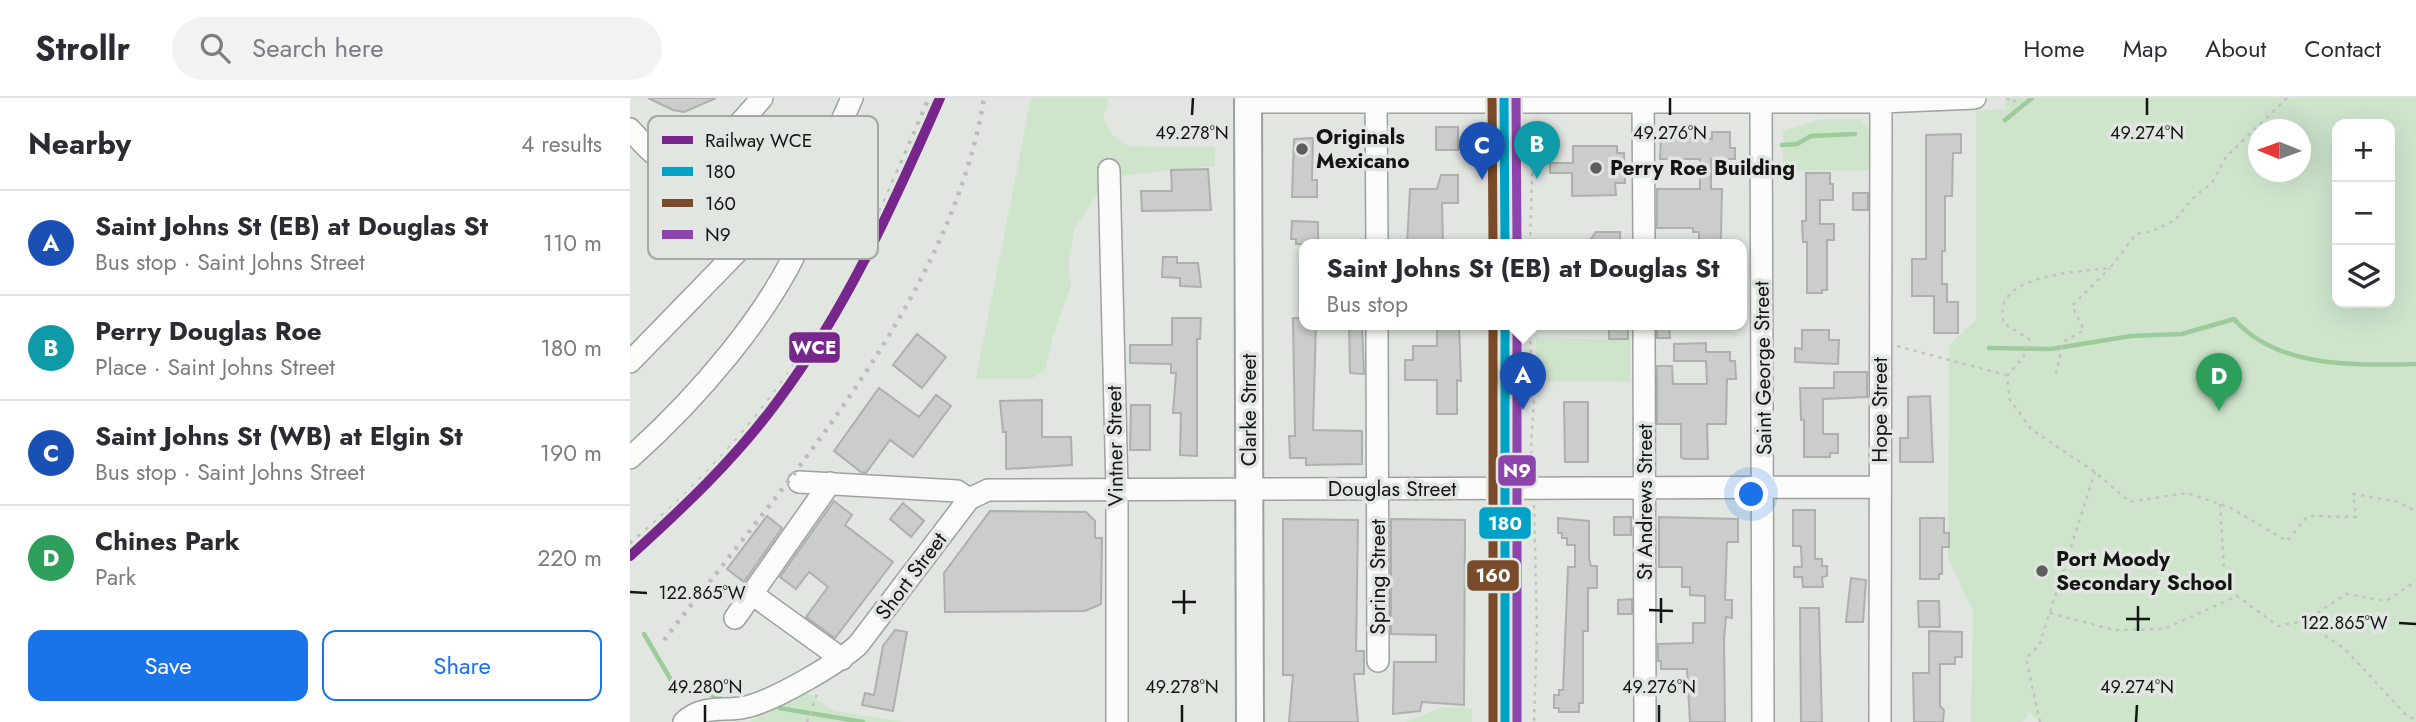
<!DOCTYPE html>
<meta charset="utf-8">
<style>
:root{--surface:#fff;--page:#f2f2f3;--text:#2b2b33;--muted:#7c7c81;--line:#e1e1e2;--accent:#1a73e8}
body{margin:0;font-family:Jost,sans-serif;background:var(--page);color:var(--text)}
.controls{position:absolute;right:21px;top:21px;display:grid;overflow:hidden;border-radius:14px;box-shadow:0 7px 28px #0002}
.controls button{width:63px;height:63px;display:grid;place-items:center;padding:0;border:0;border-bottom:2px solid var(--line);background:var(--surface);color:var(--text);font:35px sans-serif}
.compass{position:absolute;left:1618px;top:21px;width:63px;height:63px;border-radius:50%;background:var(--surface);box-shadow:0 7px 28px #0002;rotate:271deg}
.you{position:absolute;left:1122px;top:397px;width:24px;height:24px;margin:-18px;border:5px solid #fff;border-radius:50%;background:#1a73e8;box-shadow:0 0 0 10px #1a73e833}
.badge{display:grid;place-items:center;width:46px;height:46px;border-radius:50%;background:var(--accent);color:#fff;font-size:23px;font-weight:700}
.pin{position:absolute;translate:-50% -58px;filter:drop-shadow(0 2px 4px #0008)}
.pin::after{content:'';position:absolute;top:37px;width:24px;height:21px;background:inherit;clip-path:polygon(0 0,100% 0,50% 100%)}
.popup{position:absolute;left:669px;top:141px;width:448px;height:91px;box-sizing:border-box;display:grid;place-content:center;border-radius:14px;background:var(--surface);filter:drop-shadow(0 2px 5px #0005);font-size:23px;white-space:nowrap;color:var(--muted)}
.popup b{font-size:26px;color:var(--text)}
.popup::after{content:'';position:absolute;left:50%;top:100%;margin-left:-14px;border:14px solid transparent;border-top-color:var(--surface)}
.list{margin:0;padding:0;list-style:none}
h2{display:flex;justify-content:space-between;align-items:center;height:91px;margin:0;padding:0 28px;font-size:30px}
h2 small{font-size:23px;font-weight:400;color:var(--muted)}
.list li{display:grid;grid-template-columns:46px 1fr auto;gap:21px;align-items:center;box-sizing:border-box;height:105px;padding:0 28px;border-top:2px solid var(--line)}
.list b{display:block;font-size:26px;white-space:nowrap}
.list p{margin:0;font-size:23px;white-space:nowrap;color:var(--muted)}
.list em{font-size:23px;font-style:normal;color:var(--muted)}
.actions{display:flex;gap:14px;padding:21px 28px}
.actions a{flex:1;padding:16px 0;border:2px solid var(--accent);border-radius:14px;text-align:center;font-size:24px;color:var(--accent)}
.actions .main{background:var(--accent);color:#fff}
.icon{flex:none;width:38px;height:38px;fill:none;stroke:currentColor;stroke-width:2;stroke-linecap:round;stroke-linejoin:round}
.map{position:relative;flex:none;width:1786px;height:624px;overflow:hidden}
header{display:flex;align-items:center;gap:42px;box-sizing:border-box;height:98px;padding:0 35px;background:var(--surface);border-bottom:2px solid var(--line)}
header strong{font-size:33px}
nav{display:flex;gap:38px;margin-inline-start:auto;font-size:24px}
.search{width:490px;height:63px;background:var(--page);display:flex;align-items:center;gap:18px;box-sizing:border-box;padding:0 24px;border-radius:38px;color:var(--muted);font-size:26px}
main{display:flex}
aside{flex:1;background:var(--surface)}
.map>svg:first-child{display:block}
</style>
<header>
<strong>Strollr</strong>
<div class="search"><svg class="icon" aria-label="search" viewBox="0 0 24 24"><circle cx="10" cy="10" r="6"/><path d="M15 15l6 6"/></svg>Search here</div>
<nav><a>Home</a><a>Map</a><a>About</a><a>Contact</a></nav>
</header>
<main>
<aside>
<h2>Nearby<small>4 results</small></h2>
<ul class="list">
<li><span class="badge" style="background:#1a4fb4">A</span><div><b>Saint Johns St (EB) at Douglas St</b><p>Bus stop · Saint Johns Street</p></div><em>110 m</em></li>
<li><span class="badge" style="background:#0f9aa8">B</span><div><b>Perry Douglas Roe</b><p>Place · Saint Johns Street</p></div><em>180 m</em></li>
<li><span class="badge" style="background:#1a4fb4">C</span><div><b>Saint Johns St (WB) at Elgin St</b><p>Bus stop · Saint Johns Street</p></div><em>190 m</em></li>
<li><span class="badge" style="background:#2e9e5b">D</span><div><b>Chines Park</b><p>Park</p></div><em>220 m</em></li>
</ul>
<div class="actions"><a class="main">Save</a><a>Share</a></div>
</aside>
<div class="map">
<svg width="1786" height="624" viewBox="0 0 1786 624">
<rect width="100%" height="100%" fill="#e2e6e1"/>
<path fill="#cee5cc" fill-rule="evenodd" d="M401,0h78l-6,21 10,17 15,10 87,1v19l-107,11 -33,51 -7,35 3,22 -18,51 -8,34 -14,9 -55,-1z
M1375,0h411v624h-377l-9,-10 -7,10h-52l2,-111 -25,-53 1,-213 27,-25v-209l30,-2zM1707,26h53v179h-53zM1629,32h42v42h-42z
M1192,21h38l11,12v39l-88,1v-40z
M906,240l94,2v42l-93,-1z
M174,592l30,21 68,11h-153z
M812,609l30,1v14h-66z"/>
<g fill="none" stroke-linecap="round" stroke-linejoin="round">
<path stroke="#9ecb9c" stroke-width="4.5" d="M1375,22l27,-22
M1152,47l15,-1 14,-8 44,-2
M1359,250l62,1 80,-13 51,-2 52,-15c44,50 120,46 182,45
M14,536l27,46 54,20
M149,610l84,14"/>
</g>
<path fill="#cacdca" stroke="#adb0ac" stroke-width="2" d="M18,0h68l-32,14 -11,-2z
M806,29h22v23h-22z
M1082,34h18v16h5v11h-24v30h11l-1,47 -2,8h-20v-12h-6v-4h-36v-39h43v-30h-40l1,-21 51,1z
M1331,36v19h-8l-1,43h-7v55h-3v33h5v18h11v31h-24v-37h-22v-37h14v-124z
M683,40l-1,42h5v17h-25l2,-58z
M943,48h44v7h7l1,30h-10l1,12 -44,1v-23h-22v-10h23z
M578,71l3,41 -69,1 -1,-20h31l-1,-21z
M1176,75h24v11h3v16h-13v24h14v16h-7v50h-5v3h-15v-51h-4l-1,-21h4z
M811,77h17v28h-16l1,41h-36l3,-55h27z
M1223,95h15v17h-15z
M662,123l26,1v22h-22v-5h-5z
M966,134h24v12h-33z
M533,159h14v6h21l3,24 -21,-1v-8l-18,-1z
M542,220h29l-1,21h-3v117l-17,-1 1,-42h-8l3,-40h-5v-9l-41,-1v-18h42z
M663,220h11v6h12l-3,106 49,1v33l-56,1v-7h-16l-1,-22h6z
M732,226l2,50 -14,-1 -1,-48z
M807,226h22l2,57 -4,-1v34h-20v-34h-32v-20h8v-14h24z
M979,226h19v15h-19z
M1027,226h12l1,14h-13z
M1172,232h27v10h10l-1,24 -43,-2v-14l7,1z
M287,236l29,23 -24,31 -29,-23z
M1076,245v9h24v9h5l1,18h-9l-1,45h-19l1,35h-24l-3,-2v-33h-24v-58h15l1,18h34l-1,-23h-32v-17z
M1204,274h33v25l-44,2v35h15v19h-8v4h-26v-37h-3l-1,-32h34z
M249,290l40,29 17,-22 15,11 -38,51 -23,-17 -24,33 -5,-1 -27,-21z
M1300,298l3,66h-33v-24h8v-41z
M412,302v37h29l1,28 -66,4v-37h-3l-3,-31z
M934,304h24v60h-23z
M501,307h19v45h-20z
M204,403l18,14 -7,10 48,37 -58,76 -29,-21 22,-30 -19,-15 -13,17 -16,-12z
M273,405l21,18 -13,16 -21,-18z
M1163,412h22v49h7v7h5v10l-5,1 1,10h-20l-1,-10h-8v-10h8l-1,-21h-8z
M360,413l96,1 9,9v17h7l-1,66 -16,7 -140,1 -1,-39z
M137,418l15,12 -38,54 -17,-13z
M984,419h17v18h-17z
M1029,419l79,2v23h-11l-2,58h7v18l-6,-1 -2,22 1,83h-35l-3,-53h-26v-8h-3v-17l35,-1v-20h12v-27l-15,-1v-8h-8v-20h-23z
M928,420l31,3v37l2,8h6v22h-9v43h-5v72h-4v9h-20v-4h-5v-13h5v-5h4l5,-123h7v-22h-8v-7h-5v-5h-4z
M1290,420h24v15h5v14h-7v27h-3v5h-19z
M653,421l75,1 -2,131h8v23h-10l4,48h-69l4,-47h-10z
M761,421l74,1 -1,185 -42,-3 -2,9 -27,3 1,-52h42v-27l-45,-1z
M1221,480l15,2 -3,42h-17z
M1002,501v15h-14v-14z
M1288,503h21l1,26h-21z
M1170,510h19l3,114h-21z
M265,532l12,2 -14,79 -31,-6 3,-12 9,2 9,-49z
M1299,533l33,1v25h-7v7h-15v42l4,4 -1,12h-29l-1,-49h16z"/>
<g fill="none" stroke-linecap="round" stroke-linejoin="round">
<defs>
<path id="minor" d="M746,0l1,146
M1013,0l1,146
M1131,0l2,624
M619,4h632l94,-4
M0,31c11,12 26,31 42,35 31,7 72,-46 90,-66
M479,72l8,319v233
M747,226l1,337
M1014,226l1,398
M0,264l177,-182 25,-37 20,-45
M0,360c64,-57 141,-144 174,-224v-13l-11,-26
M169,384l158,9 12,8
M122,496l90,65
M105,520l95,-135
M54,624c20,-19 43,-9 66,-16 28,-8 87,-42 108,-61l111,-146 19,-9 892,-3
M1250,624l1,-624"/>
<path id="major" d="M618,0l2,624
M874,0l1,146
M875,226v398"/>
</defs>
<use href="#minor" stroke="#9ea19e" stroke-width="24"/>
<use href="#major" stroke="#9ea19e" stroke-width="30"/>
<path stroke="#c3c4c2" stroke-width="2.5" stroke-dasharray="3.5 5" stroke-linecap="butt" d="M1377,0l6,5 4,-5
M1657,0l-61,59 -14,26 -17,13 -20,24 -22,11 -17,3 -26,34c-26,3 -99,6 -107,38 -1,5 0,12 0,17l26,16 -6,19 -16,18 3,24 21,29 64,43 35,30 57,-9 42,14 58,34 21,-25 48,1 -3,-23 42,7 21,10
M900,146l4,-126
M899,226l5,76 -3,47 3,23
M1267,248l109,29
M1426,276l7,-32 21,-12 -12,-24 38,-38
M1590,406l4,64 13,28
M904,407l3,125 -3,92
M1420,515l64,17 50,-1 73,-33 41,30 26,-5 43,-27 39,7 30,-20
M1674,523l42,29 62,67 8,2
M177,624l10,-28
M1410,624l-14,-64 13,-12 56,-174"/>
<use href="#minor" stroke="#fbfbfa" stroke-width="21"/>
<use href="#major" stroke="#fbfbfa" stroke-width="26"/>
<path stroke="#bbbcbb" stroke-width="4.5" stroke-dasharray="3.5 7" stroke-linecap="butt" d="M0,446c88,-71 161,-162 216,-261 32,-60 56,-123 83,-185
M34,542c120,-156 288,-342 320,-542"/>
<defs>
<path id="bus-1" d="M874,0l1,146
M875,226v398"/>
<path id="bus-2" d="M862,0l1,146
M863,226v398"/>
<path id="bus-3" d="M886,0l1,146
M887,226v398"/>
</defs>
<use href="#bus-1" stroke="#e1e7e0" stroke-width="14"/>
<use href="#bus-2" stroke="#e1e7e0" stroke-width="14"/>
<use href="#bus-3" stroke="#e1e7e0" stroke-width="14"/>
<use href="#bus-1" stroke="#01a2c5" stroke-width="9"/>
<use href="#bus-2" stroke="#7a4b2a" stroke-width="9"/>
<use href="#bus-3" stroke="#8e44ad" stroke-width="9"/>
<defs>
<path id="rail-1" d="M0,458c53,-48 104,-96 147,-154 69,-92 117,-199 163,-304"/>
</defs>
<use href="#rail-1" stroke="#e1e7e0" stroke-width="16"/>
<use href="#rail-1" stroke="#77278b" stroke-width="10"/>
</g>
<path fill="none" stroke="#131513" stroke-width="2.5" d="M562,17l1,-17M1040,17v-17M1517,17v-17M0,494l17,1M542,504h24M1019,512l24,1M554,516v-24M1496,521h24M1031,525v-25M1769,525l17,1M1508,533v-25M75,624v-17M552,624v-17M1029,624v-17M1506,624l1,-17"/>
<g fill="#5b5e5b" stroke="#e1e7e0" stroke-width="2.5">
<circle cx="672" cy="51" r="7"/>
<circle cx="966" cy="70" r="7"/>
<circle cx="1412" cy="473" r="7"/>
</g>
<g text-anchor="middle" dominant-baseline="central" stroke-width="7" stroke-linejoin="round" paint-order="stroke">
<g font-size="21" font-weight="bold" fill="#131513" stroke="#e1e7e0" text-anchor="start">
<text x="686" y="39">Originals<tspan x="686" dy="24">Mexicano</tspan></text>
<text x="980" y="70">Perry Roe Building</text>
<text x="1426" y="461">Port Moody<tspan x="1426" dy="24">Secondary School</tspan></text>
</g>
<g font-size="21" fill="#131513" stroke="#e1e7e0">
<text transform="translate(1133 270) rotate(-91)">Saint George Street</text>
<text transform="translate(619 312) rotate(-90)">Clarke Street</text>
<text transform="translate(1250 312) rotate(-90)">Hope Street</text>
<text transform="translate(485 348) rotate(-91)">Vintner Street</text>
<text x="762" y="391">Douglas Street</text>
<text transform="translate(1015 404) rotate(-90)">St Andrews Street</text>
<text transform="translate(281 478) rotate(-53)">Short Street</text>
<text transform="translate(748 479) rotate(-90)">Spring Street</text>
</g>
</g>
<rect x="18" y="18" width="230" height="143" rx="10" fill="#e1e7e0" stroke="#a3a8a2" stroke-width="2"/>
<rect x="32" y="38" width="31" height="8" fill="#77278b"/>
<rect x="32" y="69" width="31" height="9" fill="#01a2c5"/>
<rect x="32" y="101" width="31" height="8" fill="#7a4b2a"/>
<rect x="32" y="132" width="31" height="9" fill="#8e44ad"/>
<g font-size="19" fill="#131513">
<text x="75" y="49">Railway WCE</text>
<text x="75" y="80">180</text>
<text x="75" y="112">160</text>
<text x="75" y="143">N9</text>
</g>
<g font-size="18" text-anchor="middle" fill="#131513" stroke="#e1e7e0" stroke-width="7" stroke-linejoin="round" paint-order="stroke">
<text x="562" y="41">49.278°N</text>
<text x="1040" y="41">49.276°N</text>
<text x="1517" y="41">49.274°N</text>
<text x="72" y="501">122.865°W</text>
<text x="1714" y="531">122.865°W</text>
<text x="75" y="595">49.280°N</text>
<text x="552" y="595">49.278°N</text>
<text x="1029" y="595">49.276°N</text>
<text x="1507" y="595">49.274°N</text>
</g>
<g stroke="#e1e7e0" stroke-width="2.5">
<rect x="158" y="233" width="53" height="33" rx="7" fill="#77278b"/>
<rect x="867" y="356" width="40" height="33" rx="7" fill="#8e44ad"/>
<rect x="848" y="408" width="54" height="34" rx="7" fill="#01a2c5"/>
<rect x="836" y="461" width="54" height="33" rx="7" fill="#7a4b2a"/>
</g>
<g font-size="19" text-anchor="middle" font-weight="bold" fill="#fff">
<text x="184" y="256">WCE</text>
<text x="887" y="379">N9</text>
<text x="875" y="432">180</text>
<text x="863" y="484">160</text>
</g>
</svg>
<div class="controls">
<button>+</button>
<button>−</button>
<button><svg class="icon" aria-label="layers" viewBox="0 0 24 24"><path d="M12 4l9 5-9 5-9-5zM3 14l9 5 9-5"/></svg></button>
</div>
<svg class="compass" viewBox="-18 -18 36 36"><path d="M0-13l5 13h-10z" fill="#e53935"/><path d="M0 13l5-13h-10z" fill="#7c7c81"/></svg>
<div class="you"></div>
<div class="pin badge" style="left:893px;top:312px;background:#1a4fb4">A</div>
<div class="popup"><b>Saint Johns St (EB) at Douglas St</b>Bus stop</div>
<div class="pin badge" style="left:907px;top:81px;background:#0f9aa8">B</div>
<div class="pin badge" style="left:852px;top:82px;background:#1a4fb4">C</div>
<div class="pin badge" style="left:1589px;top:313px;background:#2e9e5b">D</div>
</div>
</main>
